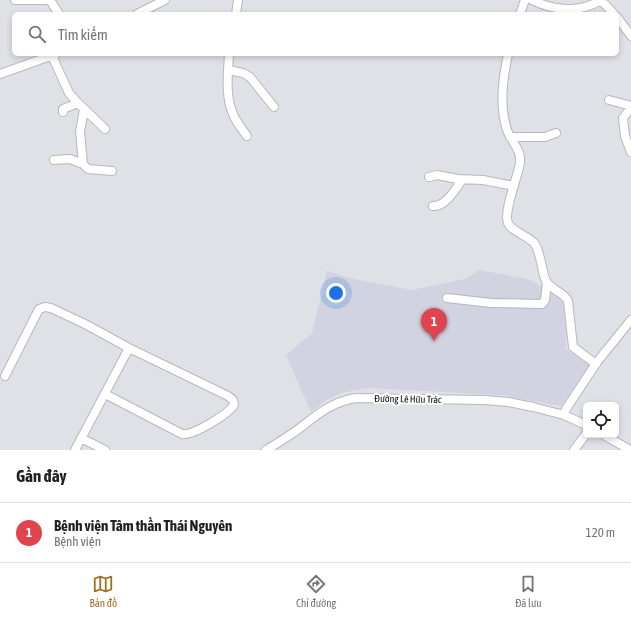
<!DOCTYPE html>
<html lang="vi">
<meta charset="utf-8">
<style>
:root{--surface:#fff;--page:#f6f6f6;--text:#202124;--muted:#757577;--line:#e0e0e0;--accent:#a06f23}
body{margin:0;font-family:"Asap Condensed",sans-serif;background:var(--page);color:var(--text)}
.controls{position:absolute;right:12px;bottom:12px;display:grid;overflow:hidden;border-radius:6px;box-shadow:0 2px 6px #0003}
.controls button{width:36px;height:36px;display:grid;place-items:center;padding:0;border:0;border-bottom:1px solid var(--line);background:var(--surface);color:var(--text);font:20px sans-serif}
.you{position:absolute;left:336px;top:293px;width:14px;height:14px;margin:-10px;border:3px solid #fff;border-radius:50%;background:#1a73e8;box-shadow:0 0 0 6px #1a73e833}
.badge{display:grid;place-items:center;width:26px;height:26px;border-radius:50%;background:var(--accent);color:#fff;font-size:13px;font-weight:700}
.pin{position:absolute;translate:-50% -33px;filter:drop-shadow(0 1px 2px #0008)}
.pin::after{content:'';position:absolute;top:21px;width:14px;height:12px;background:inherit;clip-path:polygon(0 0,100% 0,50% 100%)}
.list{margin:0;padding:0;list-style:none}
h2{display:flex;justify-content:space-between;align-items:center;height:52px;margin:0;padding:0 16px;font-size:17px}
h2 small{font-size:13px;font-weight:400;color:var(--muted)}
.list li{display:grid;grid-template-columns:26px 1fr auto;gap:12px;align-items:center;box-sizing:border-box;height:60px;padding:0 16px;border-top:1px solid var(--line)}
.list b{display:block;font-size:15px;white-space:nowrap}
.list p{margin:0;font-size:13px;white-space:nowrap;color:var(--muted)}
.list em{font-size:13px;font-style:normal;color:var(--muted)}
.icon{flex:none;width:22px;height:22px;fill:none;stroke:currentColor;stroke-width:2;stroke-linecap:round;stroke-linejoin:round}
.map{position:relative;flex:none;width:631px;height:450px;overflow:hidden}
.search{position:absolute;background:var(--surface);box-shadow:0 2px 6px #0003;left:12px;right:12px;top:12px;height:44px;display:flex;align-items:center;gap:10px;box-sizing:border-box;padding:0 14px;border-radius:6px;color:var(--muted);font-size:15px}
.sheet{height:112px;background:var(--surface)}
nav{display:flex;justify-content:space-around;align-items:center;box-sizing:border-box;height:56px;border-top:1px solid var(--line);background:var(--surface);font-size:11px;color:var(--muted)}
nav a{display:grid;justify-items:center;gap:2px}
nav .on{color:var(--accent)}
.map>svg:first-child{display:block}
</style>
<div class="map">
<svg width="631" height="450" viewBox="0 0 631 450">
<rect width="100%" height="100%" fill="#e0e0e7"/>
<path fill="#d2d3e0" d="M479,270l48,9 27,13 9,11 3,18v28l24,16 -29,41 -61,-11 -133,-7 -26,5 -16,8 -14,11 -25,-57 26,-22 15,-62 27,8 58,11 53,-11z"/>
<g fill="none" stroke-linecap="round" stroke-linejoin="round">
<defs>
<path id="minor" d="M15,0h35l9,14
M532,0c22,11 48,13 69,0
M601,0l13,14
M137,14l28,-14
M236,14l2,-14
M520,14l5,-14
M617,17l14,19
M229,54c-1,20 -4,42 4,60 3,8 9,15 14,22
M508,54c-5,24 -9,51 -1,76 4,11 15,21 13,33 -2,13 -17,49 -12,60 4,9 19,12 26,20 7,8 7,27 12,38 5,9 18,11 22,20l5,46 23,17
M52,56l17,37 8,9 28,27
M228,70l15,3 7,4 24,30
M0,74l56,-20
M609,100l22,6
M84,109l-4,23 3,32 5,5 24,2
M63,112v-3l15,-6
M510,137h35l11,-4
M631,152l-6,-16 -2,-18 8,-10
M54,160l16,-1 13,5
M429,177l8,-2 21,4 25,1 31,6
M433,206c13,1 23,-18 29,-26
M447,298l44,5 51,1 3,-4 2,-17
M5,376l34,-67 6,-2 6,1 34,16 44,24 99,48 5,4 1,5c-6,9 -41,31 -52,29l-77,-40
M586,425l-22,-10 2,-6 31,-47 34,-42
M604,435l26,15
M81,438l24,12
M75,450l54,-102
M266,450c9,-5 18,-11 27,-17 21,-15 36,-31 63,-35l129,2 23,2 25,5 31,8
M574,450l12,-16"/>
</defs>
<use href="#minor" stroke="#b7b7bd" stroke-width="10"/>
<use href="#minor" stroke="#fff" stroke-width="8"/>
</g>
<g text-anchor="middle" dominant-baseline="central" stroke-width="4" stroke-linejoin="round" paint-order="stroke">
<g font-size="10" fill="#0c0d0f" stroke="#fff">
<text transform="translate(408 399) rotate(1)">Đường Lê Hữu Trác</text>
</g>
</g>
</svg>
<div class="controls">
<button><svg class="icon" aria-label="locate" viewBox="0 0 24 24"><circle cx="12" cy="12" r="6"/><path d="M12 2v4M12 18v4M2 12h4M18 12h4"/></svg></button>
</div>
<div class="you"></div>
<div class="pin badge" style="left:434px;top:341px;background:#e0444e">1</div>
<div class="search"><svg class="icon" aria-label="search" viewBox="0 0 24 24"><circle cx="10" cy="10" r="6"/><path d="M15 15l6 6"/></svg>Tìm kiếm</div>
</div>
<section class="sheet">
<h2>Gần đây<small></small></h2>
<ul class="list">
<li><span class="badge" style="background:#e0444e">1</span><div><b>Bệnh viện Tâm thần Thái Nguyên</b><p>Bệnh viện</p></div><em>120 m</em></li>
</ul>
</section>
<nav>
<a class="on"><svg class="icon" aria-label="map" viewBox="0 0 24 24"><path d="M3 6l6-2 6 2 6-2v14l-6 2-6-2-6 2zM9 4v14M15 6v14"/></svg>Bản đồ</a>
<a><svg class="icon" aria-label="directions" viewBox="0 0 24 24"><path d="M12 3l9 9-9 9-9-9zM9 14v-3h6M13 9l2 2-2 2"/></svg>Chỉ đường</a>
<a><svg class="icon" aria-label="saved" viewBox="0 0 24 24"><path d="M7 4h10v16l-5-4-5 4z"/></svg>Đã lưu</a>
</nav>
